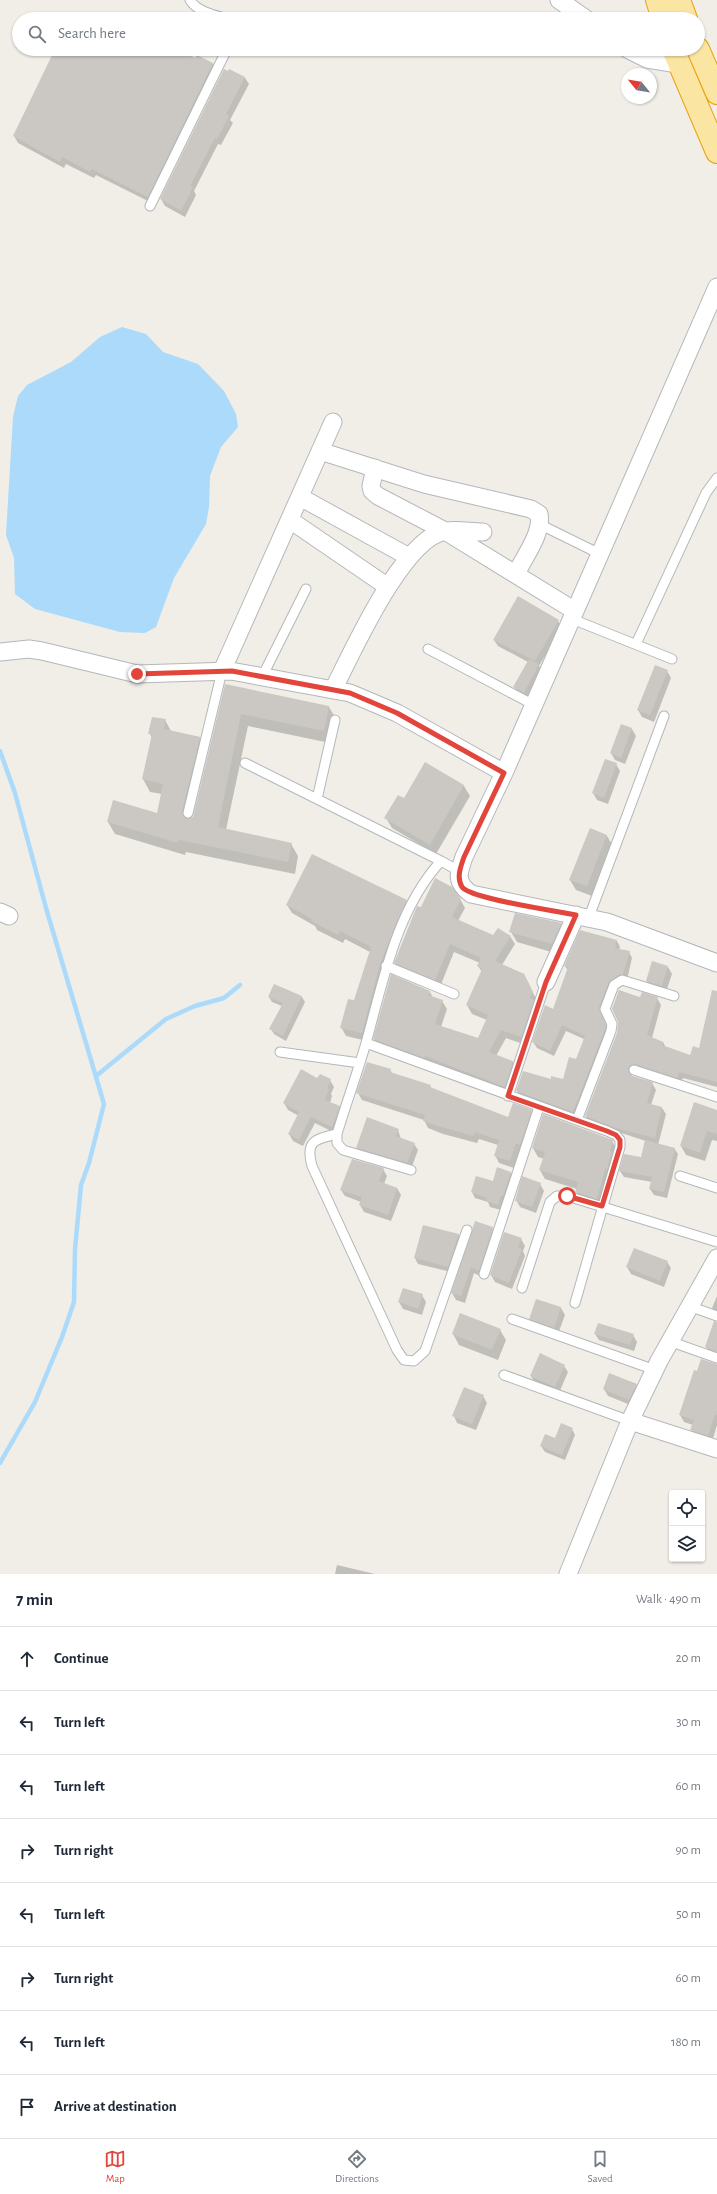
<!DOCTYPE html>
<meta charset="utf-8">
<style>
:root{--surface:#fff;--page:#f6f6f7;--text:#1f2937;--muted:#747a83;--line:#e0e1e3;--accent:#e2453b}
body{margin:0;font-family:"Alegreya Sans",sans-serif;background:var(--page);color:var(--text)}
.controls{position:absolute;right:12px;bottom:12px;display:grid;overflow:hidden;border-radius:4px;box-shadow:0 1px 3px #0004}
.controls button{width:36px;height:36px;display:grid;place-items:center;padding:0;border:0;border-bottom:1px solid var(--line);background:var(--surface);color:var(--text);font:20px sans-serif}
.compass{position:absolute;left:621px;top:68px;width:36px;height:36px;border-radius:50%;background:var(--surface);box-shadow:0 1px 3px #0004;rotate:300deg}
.stop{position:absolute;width:12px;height:12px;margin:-9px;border:3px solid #e2453b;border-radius:50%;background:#fff}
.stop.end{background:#e2453b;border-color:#fff;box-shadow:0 1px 4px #0008}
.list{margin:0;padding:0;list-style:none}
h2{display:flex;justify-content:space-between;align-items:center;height:52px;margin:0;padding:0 16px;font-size:17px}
h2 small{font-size:13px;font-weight:400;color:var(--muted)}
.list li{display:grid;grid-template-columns:26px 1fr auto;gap:12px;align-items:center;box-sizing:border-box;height:64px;padding:0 16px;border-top:1px solid var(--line)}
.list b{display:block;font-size:15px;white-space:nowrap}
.list em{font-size:13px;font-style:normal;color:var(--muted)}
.icon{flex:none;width:22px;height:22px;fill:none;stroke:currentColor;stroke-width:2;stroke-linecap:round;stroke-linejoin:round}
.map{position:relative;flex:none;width:717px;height:1574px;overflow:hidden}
.search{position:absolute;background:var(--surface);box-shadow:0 1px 3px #0004;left:12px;right:12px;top:12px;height:44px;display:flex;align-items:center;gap:10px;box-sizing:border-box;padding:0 14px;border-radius:22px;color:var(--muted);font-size:15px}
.sheet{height:564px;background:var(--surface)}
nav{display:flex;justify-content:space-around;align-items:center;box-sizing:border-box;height:56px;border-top:1px solid var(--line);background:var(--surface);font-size:11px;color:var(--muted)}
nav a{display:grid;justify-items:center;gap:2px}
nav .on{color:var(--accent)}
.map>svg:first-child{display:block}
</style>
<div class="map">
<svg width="717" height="1574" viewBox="0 0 717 1574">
<rect width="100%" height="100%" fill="#f0eee7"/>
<path fill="#abdafb" d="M122,327l24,7 17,18 35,12 26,27 12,23 2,13 -17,20 -11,29 -1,31 -3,17 -32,54 -18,49 -11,6 -25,-1 -85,-23 -20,-15 -1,-36 -8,-23 7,-118 5,-21 9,-11 44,-23 29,-25z"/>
<path fill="#0003" d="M56,49h120l19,10 2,-3 16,8 3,7 -64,132 -56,-28 -2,3 -28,-14 -2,4 -46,-25 -4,-7z
M229,70l16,8 4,6 -19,36 3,3 -12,22 -3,-1 -24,47 2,4 -11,22 -20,-11 -4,-7z
M558,621l4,7 -23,38 4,6 -15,27 -10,-5 -3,-7 13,-25 -30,-16 -4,-6z
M667,671l4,7 -17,44 -12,-5 -4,-7z
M226,685l103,22 7,12 -6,24 -82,-17 -22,104 65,14 7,12 -3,18 -109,-22 -1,3 -70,-21 -7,-12 50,-8 4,-20 -12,-2 -7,-13 9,-41 -2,-4 15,-14 6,11 28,6 8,13 -17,70 5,-5z
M622,725l10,4 4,7 -11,28 -10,-4 -4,-7z
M425,763l39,23 6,10 -34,58 -44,-26 -6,-10 18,-18z
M616,764l4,7 -12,33 -11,-4 -4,-7z
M591,829l16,7 6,10 -21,50 -16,-6 -6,-10z
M460,899l5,9 -7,13 36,15h16l5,8 -13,21 22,9 13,27 -11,44 -20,-7 -10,18 17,6 4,8 -8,25 -130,-48 -5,-8 56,-47 3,6 9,3 5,8 -6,18 38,12 8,-19 -15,-6 -5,-9 15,-33 -4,-6 2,-3 -26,-11 -14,35 -40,-16 -5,-8 26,-54z
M406,901l5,8 -26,64 -18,68 -21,-5 -5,-9 14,-26 15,-49 -25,-13 -2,4 -26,-13 -2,-4 -23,-13 -5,-8z
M561,924l6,10 -9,20 -41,-12 -6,-10z
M617,941l3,6 -1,3 10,2 3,6 -5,22 -15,9 -10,25 7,18 -32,86 -56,-21 -4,-6 34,-11 13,1 13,-21 7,-21 -18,-8 -12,25 -17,-8 -4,-6 21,-32 14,-39 -3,-5z
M668,967l4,7 -6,18 -15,-4 -4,-7z
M619,990l22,8h16l4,7 -9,33 11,4 3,6 24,8 10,-7 17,-52v90l-34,-9 -3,6 -44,-14 -5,6 21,7 4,7 -5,15 11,3 4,6 -8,31 16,3 4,6 -11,44 -13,-3 -4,-6 2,-7 -28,-5 -4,-6 22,-13 4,-17 -56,-18 -4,-7 32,-83 1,-11 -6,-13z
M269,997h33l3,5 -19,39 -12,-7 -3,-5 11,-23 -10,-4z
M390,1070l3,4 37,12 2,3 77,29 22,-7 4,7 -21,50 -15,-5 -4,-8 3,-10 -19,-6 -2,4 -34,-9 -15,-6 -4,-8 -62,-20 -4,-7z
M318,1080h12l4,7 -3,7 1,2 -2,7 9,3 4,7 -8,20 -20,-10 -12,23 -10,-5 -4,-7 10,-18 -11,-6 -4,-7z
M717,1111v30l-5,-1 -7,21 -19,-6 -5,-9z
M398,1130l3,9 13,5 4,6 -7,19 -50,-15 -4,-6z
M612,1141l5,9 -15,58 -20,-7 -6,-9 1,-3 -32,-10 -5,-9 4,-11 -6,-2 -5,-9z
M383,1169l4,7 -3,8 13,4 4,7 -10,26 -27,-9 -4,-7 1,-3 -16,-6 -4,-6z
M511,1173l3,6 -13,31 -11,-3 -2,-5 -13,-4 -3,-6 4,-15 17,5z
M540,1184l4,7 -8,22 -16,-6 -4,-7z
M492,1228l4,7 -14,42 -8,-4 -9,30 -9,-3 -4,-7z
M459,1235l3,5 -11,32 -33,-8 -3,-6z
M521,1239l4,7 -2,5 2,5 -13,33 -17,-7 -4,-7z
M667,1262l4,6 -7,19 -33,-13 -4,-7z
M422,1295l4,7 -4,13 -19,-6 -4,-7z
M717,1296v19l-5,-7z
M537,1300l24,8 4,7 -7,19 -24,-9 -4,-6z
M460,1314l40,16 6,10 -8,20 -39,-15 -6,-11z
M717,1323v34l-7,-3 -4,-7z
M595,1334l38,1 4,7 -3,9 -35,-11z
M564,1366l4,6 -9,21 -24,-10 -4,-7z
M717,1379v46l-5,17 -17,-6 -3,-6 1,-5 -9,-3 -4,-7z
M636,1385l4,7 -7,14 -25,-10 -4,-7z
M483,1396l4,7 -11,27 -19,-7 -3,-7z
M572,1429l3,6 -10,25 -20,-8 -4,-6z
M337,1565l38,9h-40z"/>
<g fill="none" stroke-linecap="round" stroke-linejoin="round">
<path stroke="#abdafb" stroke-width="4.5" d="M0,751l15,42 31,115 58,196 -15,59 -8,22 -6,64 -1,53 -12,35 -27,65 -35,61
M96,1076l70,-57 29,-13 29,-8 16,-13"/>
</g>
<path fill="#cbc8c4" d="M55,49h123l17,9 2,-3 16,8 -65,134 -56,-28 -2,3 -28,-15 -2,5 -47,-26z
M224,69l4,2 1,-2 16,8 -19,37 3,2 -12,23 -2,-1 -25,48 3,1 -12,24 -21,-12z
M518,596l41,24 -24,41 -42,-21z
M529,659l10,5 -15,29 -11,-6z
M655,665l13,5 -18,45 -13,-5z
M225,684l104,22 -5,25 -83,-17 -23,113 74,16 -4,19 -109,-22 -1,3 -71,-21 6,-22 44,13 6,-29 -21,-5 10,-45h-4l4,-17 14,2 -2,10 36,8 -18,75 4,7 7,-2z
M621,724l11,4 -11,30 -11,-5z
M605,759l12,4 -13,35 -12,-5z
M425,762l39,23 -34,60 -46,-27 14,-23 6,3z
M590,828l17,7 -20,51 -18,-6z
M312,854l95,46 -27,64 -18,69 -22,-5 8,-29 6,1 17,-53 -31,-16 -2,4 -27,-14 1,-2 -26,-14z
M435,878l17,9 9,12 -9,18 41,18 5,-7 13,8 -16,25 29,13 9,18 -3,6 4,2 -13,37 -20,-7 -12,22 24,9 -8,26 -80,-31 -1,2 -51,-19 18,-65 39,17 -2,4 15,5 -8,24 43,14 10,-23 -22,-10 16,-36 -5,-3 4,-8 -31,-14 -15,36 -41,-17 23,-57 4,1z
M515,913l47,10 -10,21 -43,-12z
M580,930l37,10 -2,8 15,3 -7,23 -4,1 -10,7 -10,25 7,18 -1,4 -32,83 -57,-21 7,-20 28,8v-3l12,3 6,-22 7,2 9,-23 -23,-11 -12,26 -18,-9 13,-37 8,4 15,-42 -4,-1z
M652,961l16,5 -6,20 -16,-5z
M274,984l28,12 -19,40 -14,-7 14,-26 -15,-6z
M620,988l-1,3 21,6 2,-5 16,5 -11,38 16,7 -1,3 28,10 3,-9 6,2 13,-58 5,1v91l-38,-10 -2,6 -42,-14 -7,4v4l4,4 21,6 -6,21 15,4 -7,31 -39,-10 -31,-12 32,-83 1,-11 -6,-13z
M367,1062l24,7 -1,3 41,13 -1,2 78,30 5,-14 19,7 -12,35 -4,-2 -6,18 -16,-5 5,-16 -24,-8 -2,4 -35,-10 -15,-5 2,-6 -69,-22z
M301,1069l16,9 3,-4 11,5 -4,9 2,1 -4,11 15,6 -8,21 -21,-10 -12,23 -11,-6 11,-22 -16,-9z
M694,1102l23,8v24l-10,-3 -7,22 -20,-7z
M543,1114l70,26 -3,11 2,1 -5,17h-2l-8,30 -22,-7 3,-10 -39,-12 6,-18 -13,-4z
M367,1117l32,12 -3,7 19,7 -8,20 -51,-15z
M645,1140l30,8 -11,44 -15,-3 3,-12 -33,-6 5,-17 17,3z
M352,1159l32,9 -5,13 18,7 -9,27 -29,-10 3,-8 -22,-7z
M497,1167l14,5 -8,24 -2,-1 -3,10 -12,-4 1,-3 -16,-6 5,-16 17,5z
M522,1176l19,7 -9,24 -17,-6z
M475,1221l18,6 -14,44 -8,-4 -10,29 -10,-3z
M423,1225l36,9 -11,33 -34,-9z
M504,1232l18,6 -4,9 4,2 -13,34 -19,-8z
M634,1248l34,13 -8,20 -34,-14z
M403,1288l20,6 -5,15 -20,-7z
M536,1299l25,8 -7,21 -25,-9z
M460,1313l41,16 -9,21 -40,-16z
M714,1321l3,1v30l-12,-5z
M598,1323l36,11 -4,11 -36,-11z
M540,1353l25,12 -10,22 -25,-11z
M701,1359l16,5v51l-2,-1 -7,22 -18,-6 4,-10 -15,-5 15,-45 3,1z
M609,1373l28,11 -8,16 -26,-11z
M464,1387l20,8 -12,29 -20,-8z
M561,1423l12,5 -11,27 -22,-9 5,-12 10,4z"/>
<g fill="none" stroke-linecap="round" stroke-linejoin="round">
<defs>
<path id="service" d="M190,0c7,12 25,15 38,19
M150,206l77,-157
M539,524l61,30
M572,619l100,40
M636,644l70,-151 11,-15
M428,649l106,56
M262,677l44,-88
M245,763l196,98
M317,799l18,-79
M188,813l34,-142
M589,917l75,-201
M386,966l68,28
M366,1043l241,88 9,4 4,5v7l-45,156
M280,1052l80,11
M634,1070l83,27
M508,1096l38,-114
M577,1120l34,-89 1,-7 -7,-15 9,-24 8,-5 52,16
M337,1134c-22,5 -32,7 -25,32l85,184 7,10 10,1 11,-10 42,-121
M411,1170l-68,-20 -6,-7v-9c9,-30 20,-60 29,-91 17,-61 30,-133 75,-182l18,10
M680,1176l37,12
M484,1274l55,-167
M522,1288l28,-86 7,-6h10l150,46
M689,1306l28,10
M512,1319l143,51
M669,1341l48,17
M504,1375l126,46"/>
<path id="minor" d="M559,0l27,19
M627,49l20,10 31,5
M717,287l-213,486 -40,84c-6,17 -9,25 7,37l136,28 110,41
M320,451l104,33 107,25 8,5c4,19 -15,43 -23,60
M375,468l-4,18 1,5 6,5 67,35 130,80
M300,497l109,60
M290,520l98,67
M0,652l29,-3 13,2 95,23 94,-3 119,22 47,20 107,60
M222,671l111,-249
M333,690c19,-37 70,-153 113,-159 12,-2 25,1 37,1
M0,912l9,4
M546,982l30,-67
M630,1421l87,28
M568,1574l62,-153 29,-60 58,-103"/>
<path id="trunk" d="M657,0l6,19
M679,0l7,19
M673,49l44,103
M698,49l19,44"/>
</defs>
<use href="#service" stroke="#b4b7bb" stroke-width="11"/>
<use href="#minor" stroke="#b4b7bb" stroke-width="19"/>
<use href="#trunk" stroke="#eca10b" stroke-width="24"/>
<use href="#service" stroke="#fff" stroke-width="9"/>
<use href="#minor" stroke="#fff" stroke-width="17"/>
<use href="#trunk" stroke="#fae6a2" stroke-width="22"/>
</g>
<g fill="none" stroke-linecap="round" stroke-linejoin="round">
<path stroke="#e2453b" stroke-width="5" d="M137,674l95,-3 118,22 47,20 107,60 -40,84c-3,9 -8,20 -2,30 9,12 95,24 114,28l-30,67 -38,114 99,35 9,4 4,5v7l-18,59 -35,-10"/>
</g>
</svg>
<div class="controls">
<button><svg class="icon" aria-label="locate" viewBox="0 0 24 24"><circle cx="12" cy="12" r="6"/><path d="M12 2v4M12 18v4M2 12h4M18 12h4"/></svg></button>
<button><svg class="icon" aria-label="layers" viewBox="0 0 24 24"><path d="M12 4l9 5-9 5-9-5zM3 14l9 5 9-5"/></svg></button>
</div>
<svg class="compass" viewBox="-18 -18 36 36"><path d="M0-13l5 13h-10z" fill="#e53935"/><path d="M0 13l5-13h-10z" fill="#747a83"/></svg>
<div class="stop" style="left:567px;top:1196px"></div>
<div class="stop end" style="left:137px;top:674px"></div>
<div class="search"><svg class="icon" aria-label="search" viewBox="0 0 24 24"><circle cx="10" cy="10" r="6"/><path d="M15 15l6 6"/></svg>Search here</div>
</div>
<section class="sheet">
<h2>7 min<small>Walk · 490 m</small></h2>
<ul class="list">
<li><svg class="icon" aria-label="ahead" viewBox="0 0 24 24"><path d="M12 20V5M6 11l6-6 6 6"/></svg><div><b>Continue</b></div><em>20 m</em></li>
<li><svg class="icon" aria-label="left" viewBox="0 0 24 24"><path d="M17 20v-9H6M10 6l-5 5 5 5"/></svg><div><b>Turn left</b></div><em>30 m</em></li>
<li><svg class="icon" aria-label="left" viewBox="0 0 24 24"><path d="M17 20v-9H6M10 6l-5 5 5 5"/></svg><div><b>Turn left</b></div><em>60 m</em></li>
<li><svg class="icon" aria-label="right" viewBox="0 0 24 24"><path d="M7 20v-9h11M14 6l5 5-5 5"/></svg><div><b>Turn right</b></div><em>90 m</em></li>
<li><svg class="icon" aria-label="left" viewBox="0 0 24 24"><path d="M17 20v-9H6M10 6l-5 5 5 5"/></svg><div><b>Turn left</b></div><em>50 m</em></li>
<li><svg class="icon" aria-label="right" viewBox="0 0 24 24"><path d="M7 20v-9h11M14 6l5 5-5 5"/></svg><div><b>Turn right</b></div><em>60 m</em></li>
<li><svg class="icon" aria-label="left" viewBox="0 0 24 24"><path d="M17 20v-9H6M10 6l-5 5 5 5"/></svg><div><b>Turn left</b></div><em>180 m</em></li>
<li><svg class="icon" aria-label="arrive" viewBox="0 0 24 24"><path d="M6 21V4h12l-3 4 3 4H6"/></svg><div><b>Arrive at destination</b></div></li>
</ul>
</section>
<nav>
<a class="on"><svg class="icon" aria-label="map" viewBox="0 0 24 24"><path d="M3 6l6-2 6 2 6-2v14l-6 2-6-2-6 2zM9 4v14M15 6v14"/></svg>Map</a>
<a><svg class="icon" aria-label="directions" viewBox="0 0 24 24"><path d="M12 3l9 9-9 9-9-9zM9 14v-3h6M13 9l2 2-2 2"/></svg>Directions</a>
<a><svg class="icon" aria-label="saved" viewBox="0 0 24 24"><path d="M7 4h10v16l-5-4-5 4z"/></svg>Saved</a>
</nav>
